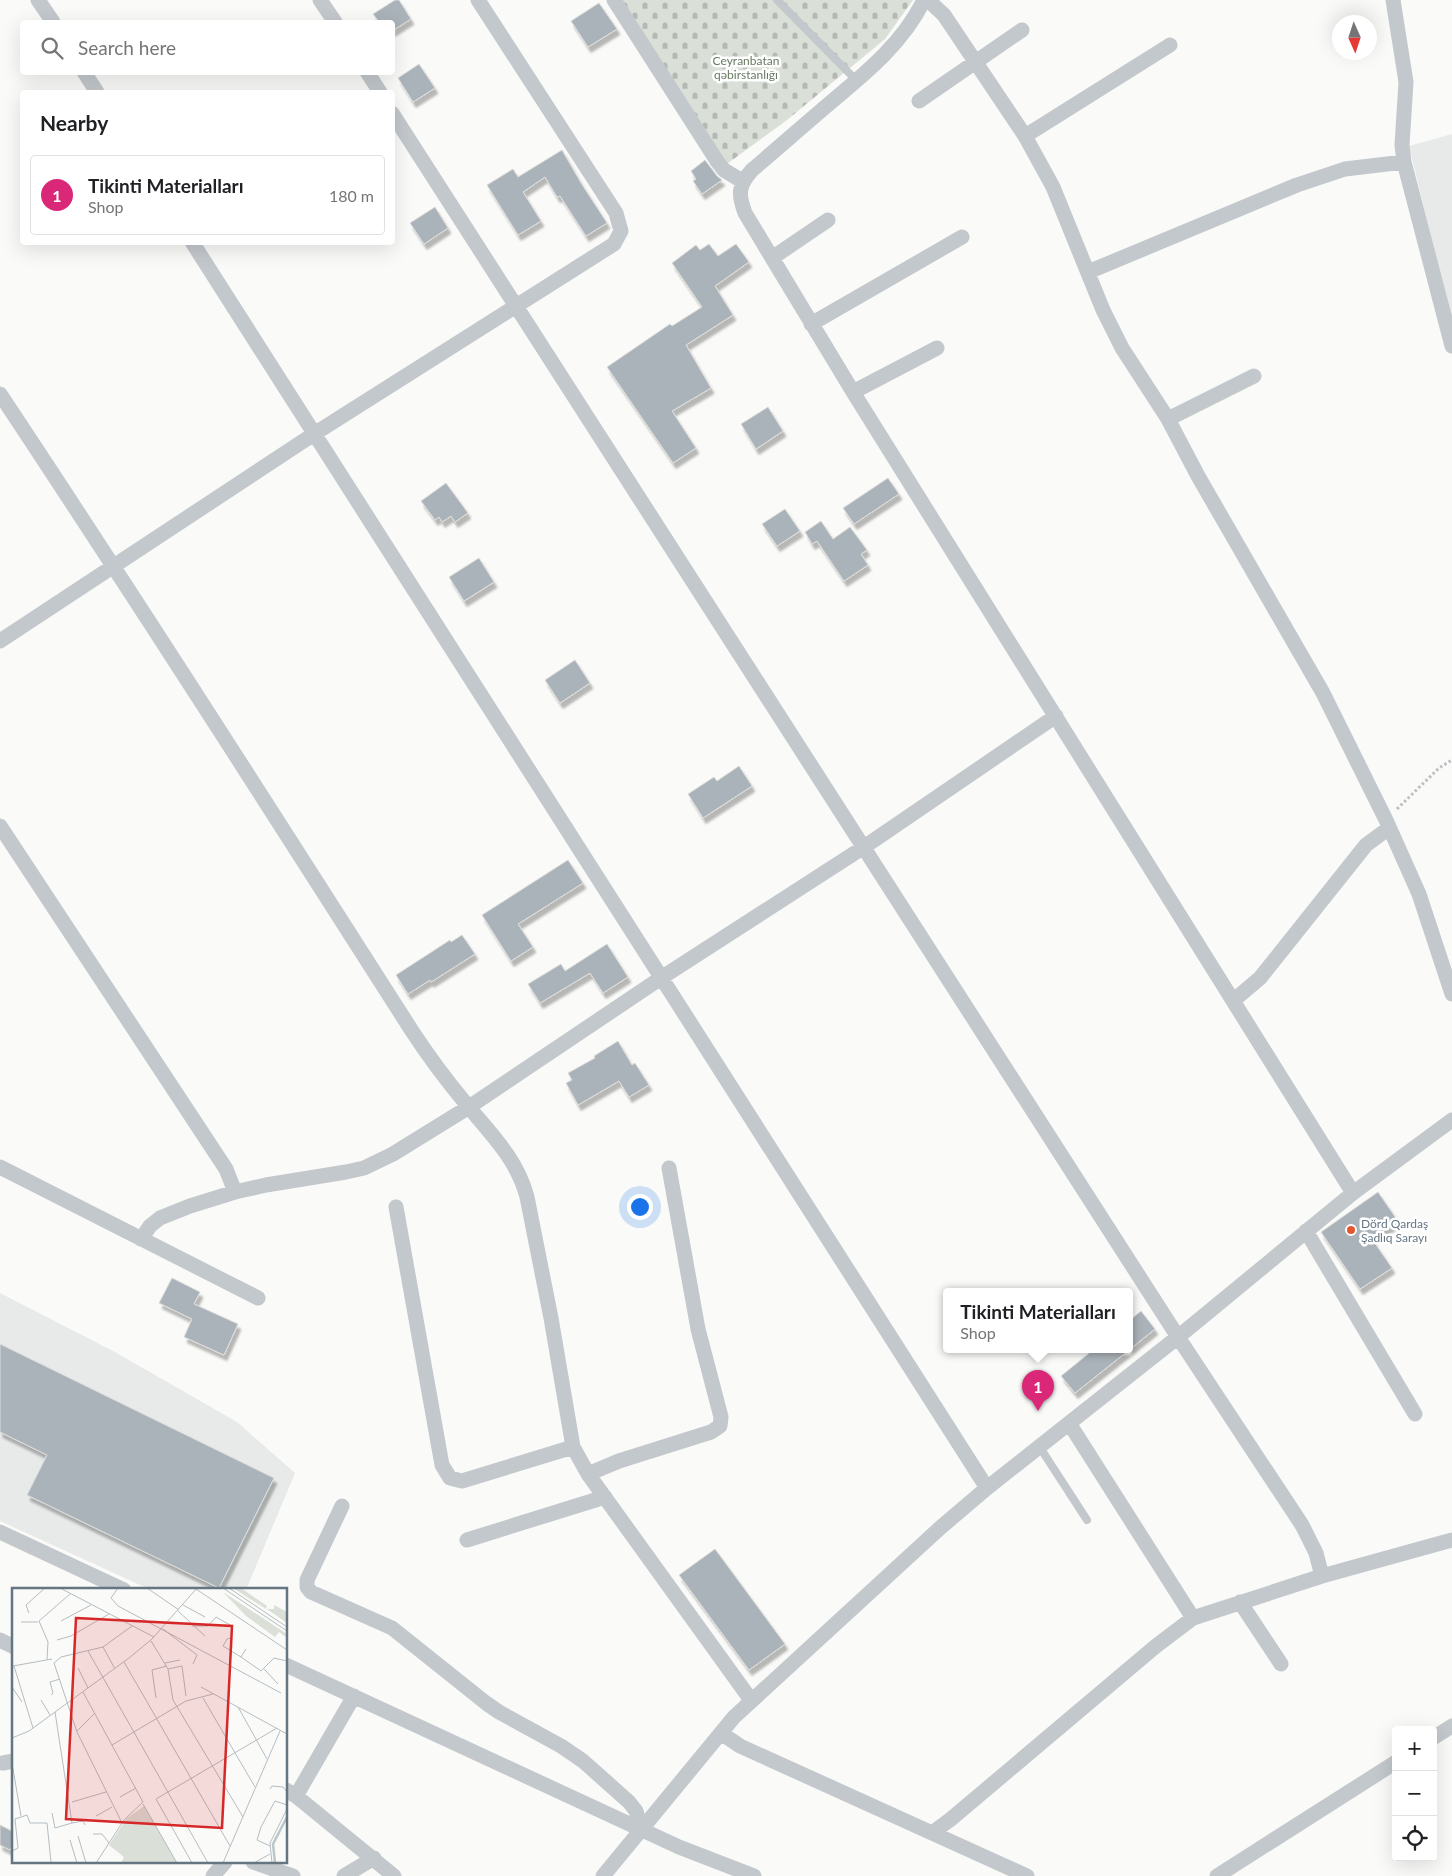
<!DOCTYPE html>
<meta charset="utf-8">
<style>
:root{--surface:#fff;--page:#f2f2f2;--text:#202124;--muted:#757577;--line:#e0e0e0;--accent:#db2777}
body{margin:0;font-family:Lato,sans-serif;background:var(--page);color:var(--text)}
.controls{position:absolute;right:15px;bottom:15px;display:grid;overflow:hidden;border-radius:5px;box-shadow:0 5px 20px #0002}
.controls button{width:45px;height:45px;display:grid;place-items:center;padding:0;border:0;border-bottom:1px solid var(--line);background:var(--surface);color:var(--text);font:25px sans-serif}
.compass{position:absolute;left:1332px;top:15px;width:45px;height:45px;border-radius:50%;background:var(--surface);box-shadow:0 5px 20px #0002;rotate:177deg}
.you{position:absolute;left:639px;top:1206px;width:18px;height:18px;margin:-12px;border:4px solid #fff;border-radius:50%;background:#1a73e8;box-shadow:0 0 0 8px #1a73e833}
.badge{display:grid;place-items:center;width:32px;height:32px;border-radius:50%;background:var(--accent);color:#fff;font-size:16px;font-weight:700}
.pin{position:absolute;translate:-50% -41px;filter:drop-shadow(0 1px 2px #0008)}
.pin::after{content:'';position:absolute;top:26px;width:18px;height:15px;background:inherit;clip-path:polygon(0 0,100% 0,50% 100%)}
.popup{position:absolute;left:943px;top:1288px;width:190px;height:65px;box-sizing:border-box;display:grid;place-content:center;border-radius:5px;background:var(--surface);filter:drop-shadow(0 1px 4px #0005);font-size:16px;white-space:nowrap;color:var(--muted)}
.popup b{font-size:19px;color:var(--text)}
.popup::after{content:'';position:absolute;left:50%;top:100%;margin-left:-10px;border:10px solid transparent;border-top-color:var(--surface)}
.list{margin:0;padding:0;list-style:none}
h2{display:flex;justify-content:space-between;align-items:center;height:65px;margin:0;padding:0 20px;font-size:21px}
h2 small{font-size:16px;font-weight:400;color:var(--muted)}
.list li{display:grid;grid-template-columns:32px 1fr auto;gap:15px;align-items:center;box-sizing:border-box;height:80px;margin:0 10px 10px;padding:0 10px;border:1px solid var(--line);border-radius:5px}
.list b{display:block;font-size:19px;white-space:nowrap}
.list p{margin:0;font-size:16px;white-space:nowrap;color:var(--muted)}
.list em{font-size:16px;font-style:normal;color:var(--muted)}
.icon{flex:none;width:28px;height:28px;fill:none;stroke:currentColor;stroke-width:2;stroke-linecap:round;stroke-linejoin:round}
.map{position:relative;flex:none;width:1452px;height:1876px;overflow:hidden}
.search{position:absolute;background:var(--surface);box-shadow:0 5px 20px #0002;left:20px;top:20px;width:375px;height:55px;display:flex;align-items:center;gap:12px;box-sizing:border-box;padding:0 18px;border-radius:5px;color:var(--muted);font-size:19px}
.panel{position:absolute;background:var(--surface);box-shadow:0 5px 20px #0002;left:20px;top:90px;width:375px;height:155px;border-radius:5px}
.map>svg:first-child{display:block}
</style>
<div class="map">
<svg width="1452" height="1876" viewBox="0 0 1452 1876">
<defs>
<pattern id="cemetery-stones" width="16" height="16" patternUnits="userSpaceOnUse" patternTransform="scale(1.25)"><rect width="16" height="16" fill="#dadfd7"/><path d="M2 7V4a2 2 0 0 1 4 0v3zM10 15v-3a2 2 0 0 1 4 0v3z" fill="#b4b9b4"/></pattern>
<filter id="shadow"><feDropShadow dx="3" dy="5.5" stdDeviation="1" flood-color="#0004"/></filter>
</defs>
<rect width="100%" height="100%" fill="#fafaf8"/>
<path fill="#e8e9e9" d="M1452,134v190l-43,-178z
M0,1293l113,58 124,71 58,51 -49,117h-95l-151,-69z"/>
<path fill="url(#cemetery-stones)" d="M622,0h291l-28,39 -98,81 -60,44z"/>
<path fill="#aab3b9" stroke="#dcdcda" filter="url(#shadow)" d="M395,0h4l12,19 -19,12v-9h-13l-6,-8z
M599,3l18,26 -29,18 -17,-26z
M419,64l16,24 -22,14 -15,-24z
M562,150l19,33 26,40 -21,13 -26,-40 -3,1 -12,-20 -22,15 18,29 -23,14 -31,-50 26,-16 5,8z
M705,160l12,16 5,4 -20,14 -9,-13 3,-2 -5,-8z
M435,207l13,21 -24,16 -14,-21z
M709,244l9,12 18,-12 13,18 -34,24 18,29 -47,30 25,43 -39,23 24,37 -23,15 -66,-96 63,-43 2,2 30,-19 -30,-44 24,-18 4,5z
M768,407l15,24 -27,18 -15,-25z
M888,478l11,16 -45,30 -11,-16z
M446,483l22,30 -13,9 -4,-6 -9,6 -3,-5 -4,3 -14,-19z
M785,509l15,22 -23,15 -15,-22z
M821,521l12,18 17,-12 17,23 -6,4 7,11 -24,16 -27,-40 -5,3 -7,-12z
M479,558l15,24 -30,19 -15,-24z
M575,660l15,23 -30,20 -15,-23z
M739,766l13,20 -49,32 -15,-24 26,-17 3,4z
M568,860l15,23 -65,41 15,23 -22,14 -29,-46z
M462,935l13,19 -44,28 -1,-2 -22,14 -12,-19 54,-35 1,2z
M607,944l21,33 -25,16 -13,-20 -50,30 -12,-19 33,-20 4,7z
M618,1041l14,24 3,-2 14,22 -20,12 -10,-16 -41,24 -12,-22 6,-3 -4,-7 27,-15 -1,-2z
M1378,1192l20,29 -26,18 20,29 -32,21 -39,-57z
M172,1278l28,14 -6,12 44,20 -14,31 -40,-18 8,-18 -33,-16z
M1141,1311l14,18 -26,21v-29z
M0,1344l274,134 -55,110 -192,-93 20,-40 -47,-23z
M1093,1350h36l-54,43 -14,-17z
M715,1549l70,95 -36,26 -70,-95z
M0,1825l14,7v9l-4,9 -10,-5z"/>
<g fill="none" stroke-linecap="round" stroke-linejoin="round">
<path stroke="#bbbfc2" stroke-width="3" stroke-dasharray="2.5 2.5" stroke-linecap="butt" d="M1397,809l42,-41 13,-8"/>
<path stroke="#c3c8cc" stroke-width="8" d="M777,0l80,81
M1039,1446l48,74"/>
<path stroke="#c3c8cc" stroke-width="15" d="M38,0l15,22
M320,0l15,22
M614,0l103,161 7,9 18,11
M924,0c-21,43 -58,73 -94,103 -26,22 -52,45 -78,67 -14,16 -14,24 -7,43l108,179 500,801
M928,0l16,15 81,121 28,51 50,123 19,38 46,71 30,57 125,217 63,127 33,74 33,100
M1393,0l13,82 -4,63 2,17 48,184
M84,72l13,20
M367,72l13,20
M919,101l103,-71
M392,113l786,1224 124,188 14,28 6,23
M1025,136l145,-91
M192,242l795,1246
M772,258l56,-38
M1088,272l209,-87 48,-16 59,-7
M811,324l151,-87
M853,392l84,-44
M0,394c140,211 276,424 412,637 17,26 35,50 55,74 24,29 50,54 60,92l24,121 22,129 15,27 163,226
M1168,419l86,-43
M0,641l314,-207 300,-190 7,-13 -5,-18 -138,-213
M0,826l226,343 9,23
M1234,1000l26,-22 106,-133 23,-17
M0,1167l258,131
M396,1207l46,258 8,13 12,3 111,-34
M1306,1231l109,183
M141,1239l9,-13 10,-8 30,-12 45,-14 31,-7 80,-13 18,-4 29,-14 76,-47 192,-129 203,-131 192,-131
M1069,1423l124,195
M588,1474l31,-13 92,-29 9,-6 1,-9 -23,-88 -29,-161
M342,1506l-35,74v7l4,5 81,36 94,75 13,9 62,34 22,15 46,41 7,9 5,18
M0,1532l124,58
M467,1540l138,-43
M1240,1602l41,62
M0,1640l14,7
M286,1665l393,182 75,29
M721,1733l19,13 287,130
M1433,1738l19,-12
M3,1763l11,-2
M286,1790l10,6 98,80
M296,1796l58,-100
M932,1833l19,-14 205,-173 37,-28 129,-42 130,-36
M253,1862l40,14
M213,1876l12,-14
M344,1876l30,-18
M603,1876l131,-159 206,-189 47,-40 191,-151 175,-144 99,-73
M1217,1876l179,-114"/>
</g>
<circle fill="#e4572e" stroke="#fff" stroke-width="2" cx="1351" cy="1230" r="5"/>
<g text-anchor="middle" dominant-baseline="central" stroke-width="5" stroke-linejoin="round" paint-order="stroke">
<g font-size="12" fill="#687a64" stroke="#fff">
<text x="746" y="60">Ceyranbatan<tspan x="746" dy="14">qəbirstanlığı</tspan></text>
</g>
<g font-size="12" fill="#657683" stroke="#fff" text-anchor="start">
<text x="1361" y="1223">Dörd Qardaş<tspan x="1361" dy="14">Şadlıq Sarayı</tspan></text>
</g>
</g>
<g transform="translate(12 1588)">
<rect width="275" height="275" fill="#fafaf8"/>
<path d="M221,0h8l26,18 -1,3zM211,4l64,42v4l-8,-6 -4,5 -29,-21zM262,17l13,7v11l-20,-14h7z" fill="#dadfd7"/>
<path d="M132,218l33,57h-56l3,-6 -15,-12 18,-27z" fill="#dadfd7"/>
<path fill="none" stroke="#bbc7cb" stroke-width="2.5" d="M263,275l-2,-19 14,-27"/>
<path fill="none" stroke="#b5bdc2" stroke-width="1" d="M48,0l94,49M106,0l-7,10 7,8 163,87M135,0l32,22M211,0l64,43M217,0l58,39M184,1l91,61M171,17l22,12M166,23l27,25M17,25l-3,-8 19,-17M49,33l30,-16M9,34h17M180,38h16l8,-9 14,8M151,41l34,26 -4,9M219,50l-4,1 -4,7 18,11M45,52l14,-4 38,-22M139,53l17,28 5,31 70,117M91,59l12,22M234,61l-5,8 20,14 13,-13 13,3M76,63l120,212M35,72l1,-18 -9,-21 31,-27M112,74l106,184M153,75l15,-3M1,78l39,-7M2,78l19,62M66,80l10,20M156,81l14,-3 4,30M252,81l14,15M0,99l10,15M189,99l86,47M71,104l60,110 -19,18 -28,43M39,107l2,-2 -3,-11 10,-3M144,110l-4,-28 15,-4M191,110l52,89M29,112l9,15M226,119l29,52M65,143l18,-18M0,150l17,-7 100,-73 23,-19 45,-51M100,157l74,-44 27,-7M0,175l9,53M258,201l2,-3 11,1 4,5M108,209l16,-9M60,214l34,-10M131,216l34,59M40,225l3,15 17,-5 -17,-111M84,228l16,-9M60,235l11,-2 2,4M110,235l-45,-91 -23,-69 7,-6 42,-10 29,-21M81,246h9l7,9M66,248l8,27M58,252l7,23M258,258l-13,-6 4,-13 14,-26 12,4M0,263l6,-3 -3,-29 12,-4 3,8h17l4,39M180,275l-36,-64 121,-71M211,275l57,-132M242,275l16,-9M260,275l-2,-20 17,-34"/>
<path fill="#d62828" fill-opacity="0.15" stroke="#d62828" stroke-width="2.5" d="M64,30l156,8 -10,202 -156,-9z"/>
<rect width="275" height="275" fill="none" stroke="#657683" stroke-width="2.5"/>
</g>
</svg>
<div class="controls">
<button>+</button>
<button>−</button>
<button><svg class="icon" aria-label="locate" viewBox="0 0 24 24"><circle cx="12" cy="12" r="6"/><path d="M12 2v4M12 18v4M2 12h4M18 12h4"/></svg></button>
</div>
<svg class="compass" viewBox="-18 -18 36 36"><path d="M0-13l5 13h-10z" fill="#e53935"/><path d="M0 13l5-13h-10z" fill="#757577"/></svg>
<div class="you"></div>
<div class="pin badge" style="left:1038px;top:1411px">1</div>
<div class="popup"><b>Tikinti Materialları</b>Shop</div>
<div class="search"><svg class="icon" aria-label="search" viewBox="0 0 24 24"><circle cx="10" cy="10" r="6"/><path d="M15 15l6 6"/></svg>Search here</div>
<section class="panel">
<h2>Nearby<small></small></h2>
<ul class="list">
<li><span class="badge">1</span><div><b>Tikinti Materialları</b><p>Shop</p></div><em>180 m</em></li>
</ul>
</section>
</div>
